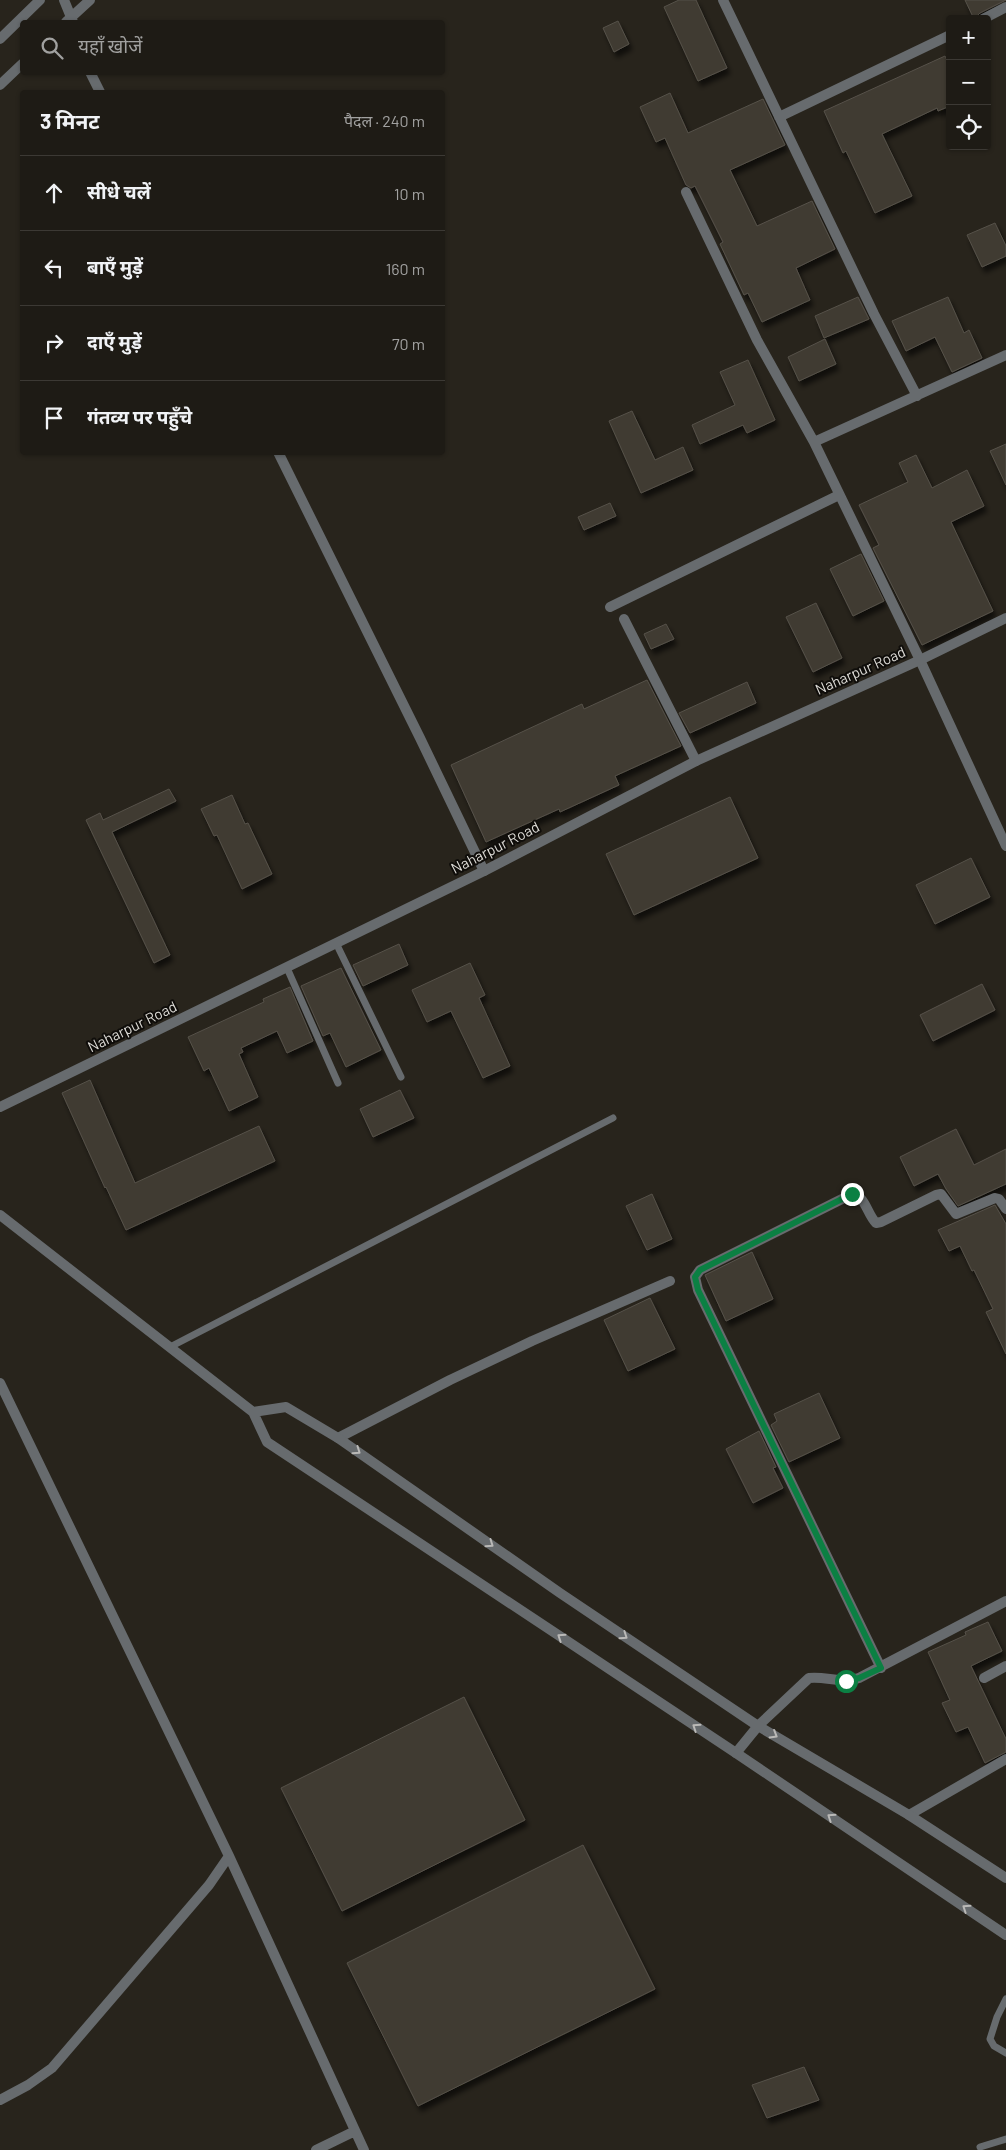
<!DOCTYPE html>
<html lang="hi">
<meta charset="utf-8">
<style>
:root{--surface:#1e1b15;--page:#2b2822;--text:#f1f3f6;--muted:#a1a1a0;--line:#3c3934}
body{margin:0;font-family:Barlow,"Noto Sans Devanagari",sans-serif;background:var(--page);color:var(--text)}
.controls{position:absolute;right:15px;top:15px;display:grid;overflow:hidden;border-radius:5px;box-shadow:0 1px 4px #0004}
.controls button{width:45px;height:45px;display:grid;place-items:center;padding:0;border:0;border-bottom:1px solid var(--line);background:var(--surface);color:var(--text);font:25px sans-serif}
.stop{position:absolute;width:15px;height:15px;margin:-11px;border:4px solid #0b8043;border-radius:50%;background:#fff}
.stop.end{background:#0b8043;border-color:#fff;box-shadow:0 1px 5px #0008}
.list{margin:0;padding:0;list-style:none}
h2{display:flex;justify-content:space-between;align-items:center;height:65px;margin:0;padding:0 20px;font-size:21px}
h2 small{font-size:16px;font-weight:400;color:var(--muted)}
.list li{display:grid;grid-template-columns:32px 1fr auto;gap:15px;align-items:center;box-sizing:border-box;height:75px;padding:0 20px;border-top:1px solid var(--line)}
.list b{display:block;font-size:19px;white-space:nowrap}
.list em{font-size:16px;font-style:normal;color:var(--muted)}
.icon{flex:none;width:28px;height:28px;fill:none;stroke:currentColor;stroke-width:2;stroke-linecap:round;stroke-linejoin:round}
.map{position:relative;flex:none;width:1006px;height:2150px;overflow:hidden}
.search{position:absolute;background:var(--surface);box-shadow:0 1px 4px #0004;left:20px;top:20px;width:425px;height:55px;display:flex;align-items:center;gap:12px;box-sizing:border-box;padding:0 18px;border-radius:5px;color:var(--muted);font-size:19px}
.panel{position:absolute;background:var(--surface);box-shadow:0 1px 4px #0004;left:20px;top:90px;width:425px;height:365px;border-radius:5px}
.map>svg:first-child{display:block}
</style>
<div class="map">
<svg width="1006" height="2150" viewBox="0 0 1006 2150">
<defs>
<filter id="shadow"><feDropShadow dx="3" dy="5.5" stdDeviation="2.5" flood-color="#0009"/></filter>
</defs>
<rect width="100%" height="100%" fill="#28241c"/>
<path fill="#3f3b32" stroke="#565149" filter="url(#shadow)" d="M679,0h17l31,68 -29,13 -34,-74z
M965,0h41l-26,13 -6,6z
M618,21l11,23 -15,8 -11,-24z
M945,56l5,11v39l-12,5 -1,-3 -55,26 30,62 -37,17 -29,-62 -3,2 -19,-42z
M670,93l18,40 75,-34 22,46 -55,25 27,56 55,-25 23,48 -39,19 14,32 -48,22 -14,-29 -4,2 -24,-51 3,-2 -28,-56 -4,2 -5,-3 -21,-47 -9,4 -16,-35z
M995,223l11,23v10l-24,11 -15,-32z
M858,297l11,22 -45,19 -9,-22z
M948,297l16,36 5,-3 13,28 -30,14 -17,-35 -29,14 -14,-30z
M825,339l11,25 -37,17 -11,-24z
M748,360l27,60 -28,13 -4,-8 -43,19 -8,-19 43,-20 -15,-33z
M632,411l23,49 28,-13 10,23 -52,23 -32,-72z
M1006,444v41l-16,-34z
M916,455l16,33 35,-18 17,36 -33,16 42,89 -71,34 -49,-97 6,-3 -20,-40 49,-23 -9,-19z
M610,503l6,13 -32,14 -6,-13z
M861,554l23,47 -31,15 -23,-47z
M816,603l26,55 -29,14 -27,-55z
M666,624l8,15 -23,10 -7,-15z
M647,680l34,66 -66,30 4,9 -59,27 -1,-3 -73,33 -35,-77 131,-61 2,5z
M747,682l9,21 -66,30 -11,-20z
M169,789l7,12 -64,31 58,123 -16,8 -68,-143 14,-7 3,7z
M232,795l13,29 3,-1 24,51 -30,15 -25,-54 -3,1 -13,-27z
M730,797l28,61 -124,57 -28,-61z
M971,858l19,39 -55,27 -19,-39z
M399,944l9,21 -45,21 -10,-21z
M470,963l15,32 -6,3 31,68 -27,12 -32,-67 -24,11 -15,-32z
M341,968l40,82 -35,17 -16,-34 -7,3 -22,-50z
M982,984l13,26 -62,31 -13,-26z
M290,987l23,54 -26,12 -10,-22 -36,17 2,4 -4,2 19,43 -29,14 -20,-43 -5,3 -16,-34 76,-35 -1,-3z
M90,1080l45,103 124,-57 16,35 -149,69 -20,-43 -1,1 -43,-95z
M400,1090l14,28 -41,19 -13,-28z
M956,1129l18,36 32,-16v35l-48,22 -12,-17 -8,-15 -24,12 -14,-29z
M652,1194l20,45 -25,11 -21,-44z
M995,1205l11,19v130l-20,-42 7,-3 -19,-39 -2,1 -12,-25 -11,5 -11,-21z
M752,1252l21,47 -47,22 -21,-46z
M650,1298l25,51 -47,22 -24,-51z
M819,1393l21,45 -51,24 -18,-37 6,-4 -3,-7z
M759,1431l17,36 -3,1 10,20 -30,15 -27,-54z
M988,1622l14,29 -31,15 35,73v13l-21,11 -17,-36 -12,5 -14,-29 8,-3 -22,-48 38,-17 -1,-3z
M464,1697l61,123 -183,91 -61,-123z
M583,1845l72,144 -237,117 -71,-143z
M804,2067l15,33 -52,18 -15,-33z"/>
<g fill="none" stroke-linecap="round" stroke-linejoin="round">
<path stroke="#676b6e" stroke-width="7" d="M336,943l65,134
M287,968l51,115
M170,1347l443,-229
M1006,1999l-9,18 -7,22 4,7 12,7
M980,2147l26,-8"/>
<path stroke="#676b6e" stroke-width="10" d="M64,0l9,22
M723,0l151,314 43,82
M983,19l23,-12
M90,72l10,20
M779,117l171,-82
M686,192l71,148 57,102 106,218 86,186
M814,442l192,-87
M278,452l142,286 64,133
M610,607l229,-112
M624,619l72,142
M0,1383l229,473 135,294
M338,1438l112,-58 82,-39 138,-60
M881,1668l-183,-378 -3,-13 5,-7 152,-76c13,1 15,20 24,29l5,-1 55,-27 5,-1 15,20 39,-16 4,1 7,10
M984,1678l22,-12
M736,1753l22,-27 51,-48c17,-2 33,6 50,0l147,-77
M909,1815l97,-56
M0,2100l28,-15 24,-17 157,-183 20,-29
M316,2150l39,-19"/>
<path stroke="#676b6e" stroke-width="10" d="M66,22l24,-22
M0,39l40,-39
M0,85l22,-21
M0,1107l484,-236 212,-110 224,-101 86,-42
M0,1215l253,197 14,30 469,311 270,182
M253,1412l33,-5 52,31 222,155 198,133 151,89 97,63"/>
</g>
<defs><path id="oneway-chevron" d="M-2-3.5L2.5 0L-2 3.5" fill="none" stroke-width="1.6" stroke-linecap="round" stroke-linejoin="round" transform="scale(1.25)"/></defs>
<g stroke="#bab9b7">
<use href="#oneway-chevron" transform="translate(357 1451) rotate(35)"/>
<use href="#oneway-chevron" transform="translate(490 1544) rotate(35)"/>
<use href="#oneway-chevron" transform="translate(624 1636) rotate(34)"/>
<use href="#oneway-chevron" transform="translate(561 1637) rotate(-146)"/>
<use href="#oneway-chevron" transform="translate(696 1727) rotate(-146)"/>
<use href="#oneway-chevron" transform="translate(774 1735) rotate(31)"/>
<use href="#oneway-chevron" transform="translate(831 1817) rotate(-146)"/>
<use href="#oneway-chevron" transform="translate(966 1908) rotate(-146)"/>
</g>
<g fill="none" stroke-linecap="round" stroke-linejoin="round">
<path stroke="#0b8043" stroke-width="6" d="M846,1681l13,-3 22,-10 -183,-378 -3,-13 5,-7 152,-76"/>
</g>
<g text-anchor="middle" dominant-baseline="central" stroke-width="4" stroke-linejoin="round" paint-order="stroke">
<g font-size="15" fill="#dddbd6" stroke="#0f0d0a">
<text transform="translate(860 670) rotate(-24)">Naharpur Road</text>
<text transform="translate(495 847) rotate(-27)">Naharpur Road</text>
<text transform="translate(132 1026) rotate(-26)">Naharpur Road</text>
</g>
</g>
</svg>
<div class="controls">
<button>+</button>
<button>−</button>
<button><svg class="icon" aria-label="locate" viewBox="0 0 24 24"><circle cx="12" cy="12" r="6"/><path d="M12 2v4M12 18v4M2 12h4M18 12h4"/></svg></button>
</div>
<div class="stop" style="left:846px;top:1681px"></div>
<div class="stop end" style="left:852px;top:1194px"></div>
<div class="search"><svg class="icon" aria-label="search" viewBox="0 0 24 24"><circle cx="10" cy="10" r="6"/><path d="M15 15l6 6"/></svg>यहाँ खोजें</div>
<section class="panel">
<h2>3 मिनट<small>पैदल · 240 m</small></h2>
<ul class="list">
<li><svg class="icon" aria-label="ahead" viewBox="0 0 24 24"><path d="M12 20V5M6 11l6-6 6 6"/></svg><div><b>सीधे चलें</b></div><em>10 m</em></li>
<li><svg class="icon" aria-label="left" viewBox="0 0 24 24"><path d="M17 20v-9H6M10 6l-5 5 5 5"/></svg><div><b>बाएँ मुड़ें</b></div><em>160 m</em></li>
<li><svg class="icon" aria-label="right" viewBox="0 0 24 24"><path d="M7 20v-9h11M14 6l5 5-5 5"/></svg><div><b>दाएँ मुड़ें</b></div><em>70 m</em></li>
<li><svg class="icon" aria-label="arrive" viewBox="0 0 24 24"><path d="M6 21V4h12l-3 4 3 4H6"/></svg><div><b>गंतव्य पर पहुँचे</b></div></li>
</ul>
</section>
</div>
